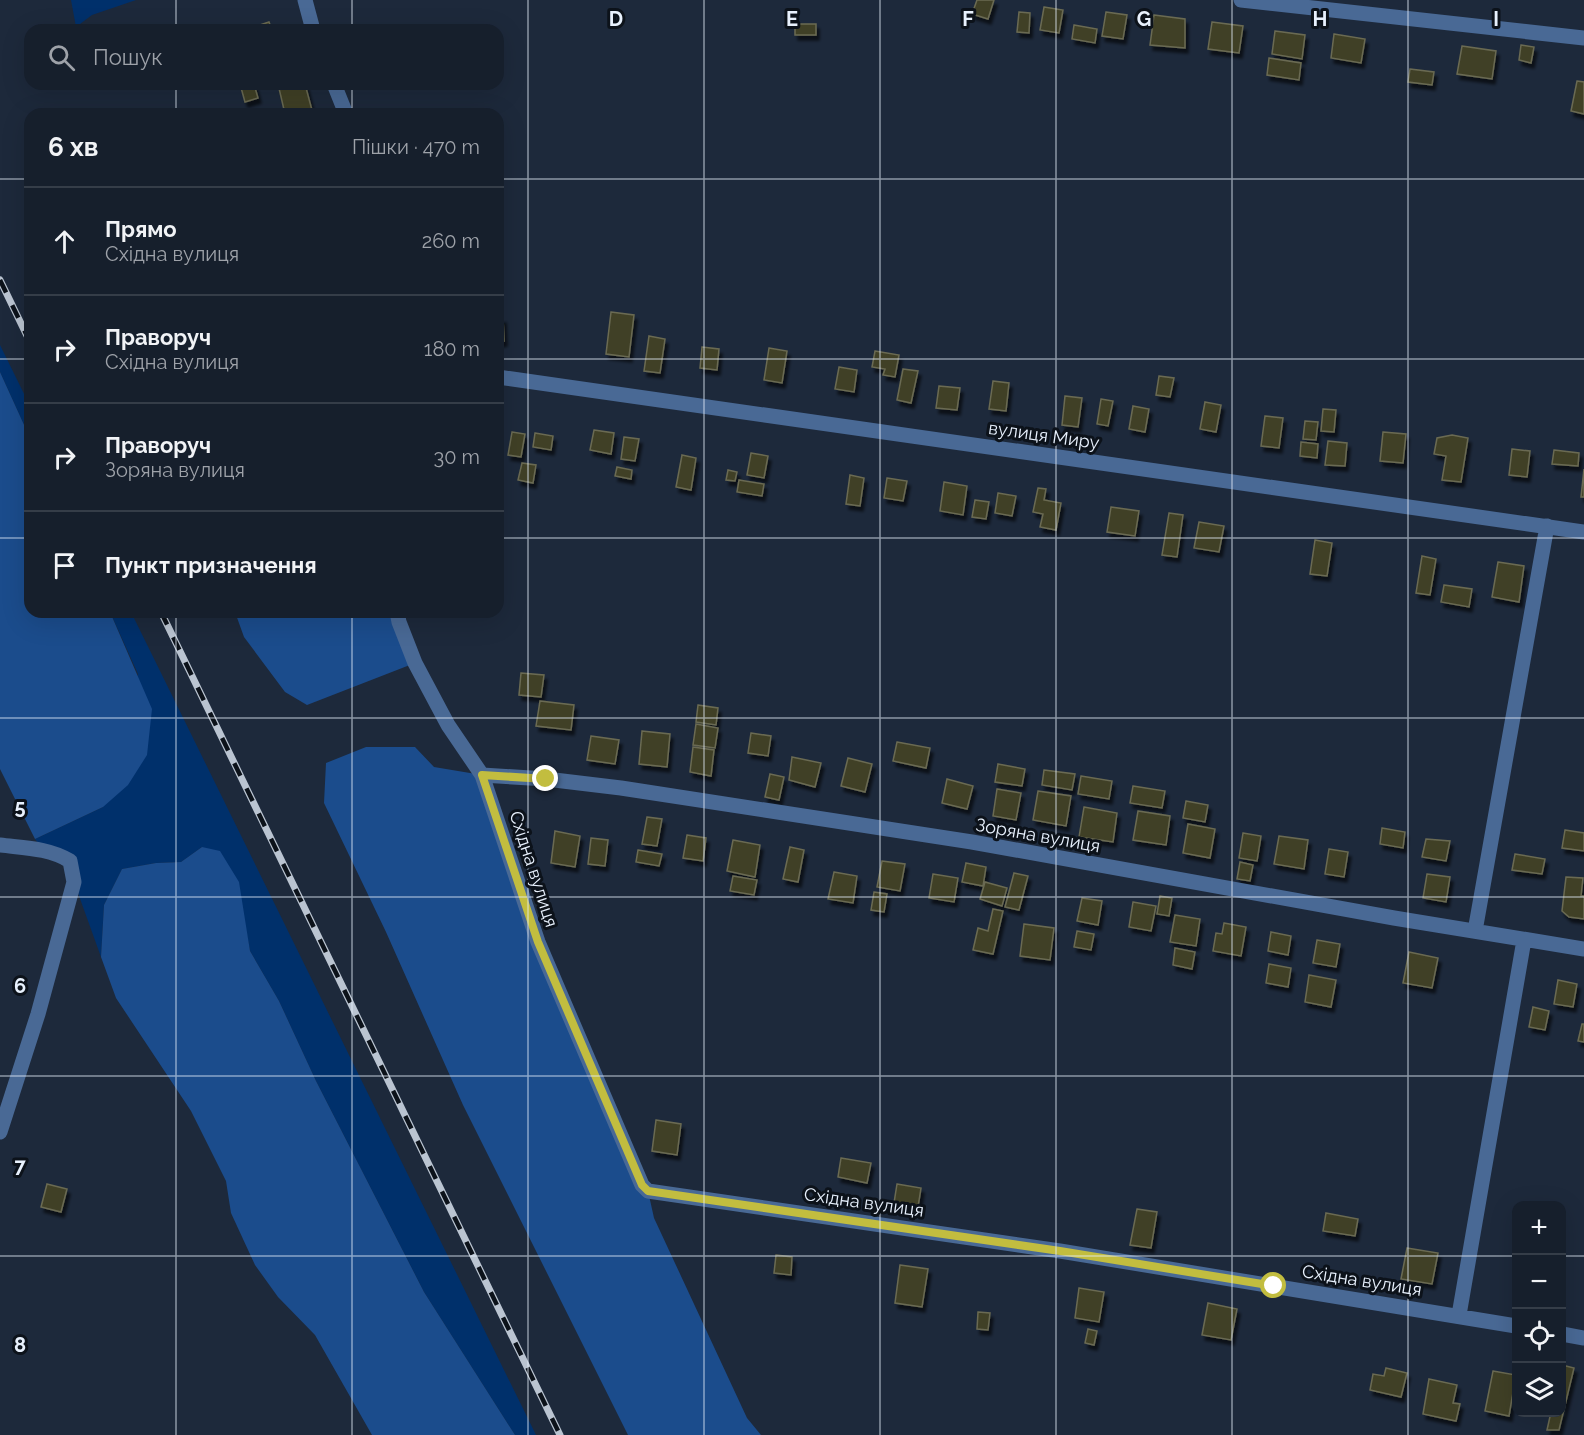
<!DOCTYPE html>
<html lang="uk">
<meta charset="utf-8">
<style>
:root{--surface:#161f2c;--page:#1f2734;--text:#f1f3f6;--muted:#9ea2a9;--line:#353d48}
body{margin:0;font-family:Raleway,sans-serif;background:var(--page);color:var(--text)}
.controls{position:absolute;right:18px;bottom:18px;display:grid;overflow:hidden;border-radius:12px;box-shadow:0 6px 24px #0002}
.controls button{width:54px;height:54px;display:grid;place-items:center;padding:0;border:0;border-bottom:2px solid var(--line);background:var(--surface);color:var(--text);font:30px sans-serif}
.stop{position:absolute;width:18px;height:18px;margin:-14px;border:4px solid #c2bd3f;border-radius:50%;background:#fff}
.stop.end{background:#c2bd3f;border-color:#fff;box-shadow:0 2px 6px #0008}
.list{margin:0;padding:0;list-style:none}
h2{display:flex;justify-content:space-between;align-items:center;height:78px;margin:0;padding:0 24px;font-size:26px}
h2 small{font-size:20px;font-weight:400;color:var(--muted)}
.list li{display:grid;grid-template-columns:39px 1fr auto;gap:18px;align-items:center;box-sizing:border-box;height:108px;padding:0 24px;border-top:2px solid var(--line)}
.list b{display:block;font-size:22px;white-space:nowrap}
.list p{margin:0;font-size:20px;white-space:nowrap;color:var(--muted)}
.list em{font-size:20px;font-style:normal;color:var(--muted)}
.icon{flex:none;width:33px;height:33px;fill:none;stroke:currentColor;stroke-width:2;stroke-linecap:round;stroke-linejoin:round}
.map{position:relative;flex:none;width:1584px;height:1435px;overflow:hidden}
.search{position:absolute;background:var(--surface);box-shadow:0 6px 24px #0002;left:24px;top:24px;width:480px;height:66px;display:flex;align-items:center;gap:15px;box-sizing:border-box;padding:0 21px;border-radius:18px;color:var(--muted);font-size:22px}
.panel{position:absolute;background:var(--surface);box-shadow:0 6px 24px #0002;left:24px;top:108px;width:480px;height:510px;border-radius:18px}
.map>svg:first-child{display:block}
</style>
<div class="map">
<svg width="1584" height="1435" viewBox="0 0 1584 1435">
<defs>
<filter id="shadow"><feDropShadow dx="3" dy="5" stdDeviation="1.5" flood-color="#0009"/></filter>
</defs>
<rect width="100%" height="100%" fill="#1d293b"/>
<path fill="#00306b" d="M71,0h65l-44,15 -16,12z
M0,345l30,61v32l-30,-66z
M110,612h21l405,823h-21l-91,-143 -108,-211 -37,-80 -29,-50 -5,-26 -43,-78 -21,15 -25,1 -34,6 -18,36 -3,52 -27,-75 -4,-21 -27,-11 -8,-11 68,-32 35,-133z"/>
<path fill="#1b4c8c" d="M0,372l30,66v174h80l42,97 -5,46 -19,30 -25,22 -68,32 -35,-70z
M235,612h162l18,51 -108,42 -22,-13 -41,-55z
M366,747h49l19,20 48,8 56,167 110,249 6,27 93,200 14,17h-133l-165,-330 -77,-173 -62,-129 2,-40z
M202,847l18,4 19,31 11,69 29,50 37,80 108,211 91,143h-143l-57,-100 -37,-38 -23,-32 -24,-52 -5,-32 -35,-70 -75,-113 -15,-41 3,-52 18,-36 34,-6 25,-1z"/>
<path fill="#404028" stroke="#6b6b52" stroke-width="1.5" filter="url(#shadow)" d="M977,0h17l-6,19 -16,-5z
M1044,7l19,3 -4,23 -19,-3z
M1019,12l11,1 -1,20 -12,-1z
M1106,12l21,3 -4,24 -21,-3z
M1154,15l31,4v29l-35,-3z
M269,22l3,8h-20l-1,-2z
M1212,22l31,4 -4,27 -31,-4z
M795,24h21v11h-21z
M1074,25l23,4 -2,14 -23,-4z
M1275,31l30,4 -3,24 -30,-5z
M1334,34l31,5 -4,24 -30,-5z
M1521,45l13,2 -3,16 -12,-3z
M1462,46l34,5 -4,28 -35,-5z
M1269,58l32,5 -2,17 -32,-5z
M1410,69l24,3 -2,13 -24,-3z
M1577,81l7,1v32l-13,-3z
M240,84h14l4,14 -13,4z
M278,84h27l8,30h-28z
M611,312l23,3 -5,42 -23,-3z
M503,318l1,23 -6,1v-23z
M649,336l16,3 -5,34 -16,-2z
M702,347l17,2 -2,21 -17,-2z
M769,348l18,3 -5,32 -18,-3z
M875,351l24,4 -4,22 -12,-2 2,-6 -13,-2z
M839,367l18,3 -3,22 -19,-3z
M903,369l15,2 -7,32 -14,-3z
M1159,376l15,2 -4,19 -14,-2z
M993,381l16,2 -3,28 -17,-2z
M939,386l21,2 -3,22 -21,-2z
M1065,396l17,2 -4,29 -16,-2z
M1101,399l12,2 -5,25 -11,-2z
M1205,402l16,3 -5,27 -16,-3z
M1133,406l16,3 -4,23 -16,-3z
M1323,409l13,1 -2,22 -13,-1z
M1265,416l18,2 -4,30 -18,-2z
M1305,421l13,1 -2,18 -13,-1z
M594,430l20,3 -3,21 -21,-4z
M512,432l13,2 -4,23 -13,-2z
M1383,432l23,2 -3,29 -23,-2z
M535,433l18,3 -2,14 -18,-3z
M1452,435l16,3 -7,44 -19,-2 4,-24 -12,-2 3,-16z
M624,437l15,2 -4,22 -14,-2z
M1328,441l19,2 -2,23 -20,-1z
M1301,442l17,2 -1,14 -17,-2z
M1512,449l18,2 -3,26 -18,-2z
M1554,450l25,3 -1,13 -26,-2z
M751,453l17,3 -4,22 -17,-3z
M682,455l14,3 -5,32 -15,-3z
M522,463l14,2 -3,18 -15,-3z
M617,467l15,3 -1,9 -16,-3z
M1584,469v28h-3z
M728,470l9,2 -2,9 -9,-1z
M850,475l14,3 -4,28 -14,-2z
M887,478l20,3 -4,20 -19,-3z
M739,480l25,4 -2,12 -25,-4z
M944,482l23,4 -4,29 -23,-4z
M1038,488l8,1 -2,11 17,3 -5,27 -16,-3 3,-13 -10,-2z
M998,493l18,3 -4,20 -17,-3z
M975,500l14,2 -3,17 -14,-2z
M1111,507l28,4 -4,25 -28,-4z
M1169,513l14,2 -6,42 -15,-2z
M1199,522l25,4 -5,26 -25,-4z
M1315,540l17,3 -5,33 -17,-2z
M1422,556l14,3 -6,36 -14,-2z
M1498,562l26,4 -5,36 -27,-5z
M1444,585l28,4 -3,18 -28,-5z
M521,673l23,2 -3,22 -22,-2z
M540,701l34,4 -3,25 -35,-4z
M698,705l20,3 -2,17 -20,-3z
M696,724l22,4 -3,20 -22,-3z
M642,731l28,3 -3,33 -28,-3z
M751,733l20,3 -3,20 -20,-3z
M591,736l28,4 -4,24 -28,-4z
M897,742l33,6 -4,20 -33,-7z
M693,747l21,3 -3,26 -21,-4z
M792,757l29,6 -6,24 -26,-7z
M848,758l24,6 -7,28 -24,-6z
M998,764l27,5 -3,17 -27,-4z
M1044,770l31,4 -3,16 -30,-5z
M770,774l14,3 -5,23 -14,-3z
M1081,776l31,5 -3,18 -31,-5z
M947,779l26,7 -6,23 -25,-6z
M1133,786l32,5 -3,17 -32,-5z
M997,789l24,4 -5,27 -23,-4z
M1038,791l33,5 -5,30 -33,-6z
M1186,801l22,4 -3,17 -22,-4z
M1084,807l33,6 -4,29 -34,-5z
M1138,811l32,5 -4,29 -33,-5z
M647,817l15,2 -5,27 -15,-2z
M1188,824l27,5 -5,29 -27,-5z
M1382,828l23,4 -2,16 -23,-4z
M1565,830l19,3v18l-22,-3z
M555,831l25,5 -5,31 -24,-4z
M1243,833l18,3 -4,25 -18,-3z
M687,835l19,3 -3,23 -20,-3z
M1279,836l29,4 -4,29 -30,-5z
M591,838l17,2 -3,26 -17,-2z
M1426,839l24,2 -4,20 -24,-4z
M733,840l27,5 -5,32 -28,-6z
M790,847l14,3 -6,32 -15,-3z
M1329,849l19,3 -4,25 -19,-3z
M638,850l24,4 -3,12 -23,-4z
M1515,854l30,5 -3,15 -30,-4z
M882,861l23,3 -5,27 -23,-4z
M1240,862l13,3 -3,16 -13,-2z
M966,863l20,4 -3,19 -21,-4z
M834,872l23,4 -4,27 -25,-4z
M1014,873l14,3 -9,34 -14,-3z
M933,874l25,4 -4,24 -25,-4z
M1427,874l23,3 -4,25 -23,-4z
M733,876l24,4 -3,15 -24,-4z
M1566,877l17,1 -2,18h3v23l-15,-2 -7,-6z
M985,882l22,6 -5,18 -22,-7z
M874,892l13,2 -3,18 -13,-2z
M1160,896l12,2 -3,18 -12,-2z
M1082,898l20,3 -4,24 -21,-4z
M1133,902l23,4 -5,25 -22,-4z
M993,909l10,2 -10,43 -20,-4 5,-22 10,3z
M1175,915l25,4 -4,27 -26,-4z
M1224,923l22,4 -5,29 -28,-5 3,-18 6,1z
M1024,924l30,4 -4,32 -30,-4z
M1077,931l17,3 -3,16 -17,-3z
M1271,932l20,4 -3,19 -20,-4z
M1317,940l23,4 -4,23 -23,-4z
M1175,948l20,4 -3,17 -19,-4z
M1409,952l29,6 -6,30 -29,-5z
M1269,964l22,4 -3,19 -22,-4z
M1309,975l27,5 -5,27 -26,-5z
M1558,980l19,4 -4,23 -19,-3z
M1533,1007l16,4 -4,19 -16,-3z
M1582,1024h2v18l-6,-1z
M656,1120l25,4 -4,31 -25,-4z
M841,1158l30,5 -4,20 -29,-6z
M47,1184l20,5 -6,23 -20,-5z
M897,1184l24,4 -3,19 -24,-4z
M1137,1209l20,3 -6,36 -21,-3z
M1326,1213l32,6 -3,17 -32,-5z
M1407,1248l31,5 -6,31 -31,-5z
M776,1255l16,2 -1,18 -17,-2z
M900,1265l28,4 -6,38 -27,-4z
M1079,1288l25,4 -5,30 -24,-4z
M1208,1303l29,6 -6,31 -29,-5z
M978,1312l12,1 -2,17 -11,-1z
M1088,1329l9,2 -3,14 -9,-2z
M1562,1365l12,3 -15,62h-12l4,-18h11z
M1386,1368l21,5 -6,24 -31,-7 3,-16 11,2z
M1493,1371l23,4 -7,41 -24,-5z
M1429,1379l28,6 -4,18 7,1 -4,17 -33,-7z"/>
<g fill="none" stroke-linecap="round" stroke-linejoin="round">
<path stroke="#496995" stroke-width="15" d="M305,0l8,30
M1241,0l343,38
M334,84l12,30
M498,377l1086,155
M397,612l2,10 16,41 33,62 34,50 56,167 104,243 6,6 412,60 456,75
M482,775l64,4 75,9 351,54 422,76 190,31
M0,845c24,3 49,3 70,16l4,21 -36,132 -38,118
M1475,931l72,-405
M1459,1315l65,-375
M1562,1334l22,4"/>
<defs>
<path id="rail" d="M0,280l30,62
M161,612l399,823"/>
</defs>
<use href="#rail" stroke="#bac4d1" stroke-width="7"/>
<use href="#rail" stroke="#0c121a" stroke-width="4.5" stroke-dasharray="14" stroke-linecap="butt"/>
</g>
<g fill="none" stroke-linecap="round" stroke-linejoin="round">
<path stroke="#c2bd3f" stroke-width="8" d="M546,779l-64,-4 56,167 104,243 6,6 412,60 214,35"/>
</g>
<path fill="none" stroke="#e8f1fd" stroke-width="1.5" stroke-opacity="0.55" d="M176,0v30M352,0v30M528,0v1435M704,0v1435M880,0v1435M1056,0v1435M1232,0v1435M1408,0v1435M176,84v30M352,84v30M0,179h30M498,179h1086M0,359h30M498,359h1086M0,538h30M498,538h1086M176,612v823M352,612v823M0,718h1584M0,897h1584M0,1076h1584M0,1256h1516M1562,1256h22"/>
<g text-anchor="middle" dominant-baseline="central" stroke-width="6" stroke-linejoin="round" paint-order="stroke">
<g font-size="18" fill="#e8f1fd" stroke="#0c121a">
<text transform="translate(1044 435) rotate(8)">вулиця Миру</text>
<text transform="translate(1038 835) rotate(10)">Зоряна вулиця</text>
<text transform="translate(534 869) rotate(72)">Східна вулиця</text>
<text transform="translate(864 1202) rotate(8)">Східна вулиця</text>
<text transform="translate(1362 1280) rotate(9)">Східна вулиця</text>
</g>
</g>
<g font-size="20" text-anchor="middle" font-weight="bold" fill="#e8f1fd" stroke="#0c121a" stroke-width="6" stroke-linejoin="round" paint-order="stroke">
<text x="616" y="26">D</text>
<text x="792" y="26">E</text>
<text x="968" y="26">F</text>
<text x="1144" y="26">G</text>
<text x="1320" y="26">H</text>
<text x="1496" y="26">I</text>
<text x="20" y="814">5</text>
<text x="20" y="993">6</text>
<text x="20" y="1173">7</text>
<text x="20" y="1352">8</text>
</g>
</svg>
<div class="controls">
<button>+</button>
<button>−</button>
<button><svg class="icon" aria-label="locate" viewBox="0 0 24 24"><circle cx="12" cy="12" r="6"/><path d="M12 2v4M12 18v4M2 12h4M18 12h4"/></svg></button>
<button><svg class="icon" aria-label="layers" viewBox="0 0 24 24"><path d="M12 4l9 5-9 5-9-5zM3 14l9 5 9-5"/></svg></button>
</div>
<div class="stop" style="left:1274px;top:1286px"></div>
<div class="stop end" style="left:546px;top:779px"></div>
<div class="search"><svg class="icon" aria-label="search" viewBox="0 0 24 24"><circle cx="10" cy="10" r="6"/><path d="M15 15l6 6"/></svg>Пошук</div>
<section class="panel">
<h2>6 хв<small>Пішки · 470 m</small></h2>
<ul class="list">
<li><svg class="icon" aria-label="ahead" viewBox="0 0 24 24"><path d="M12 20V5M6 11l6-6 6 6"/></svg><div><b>Прямо</b><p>Східна вулиця</p></div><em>260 m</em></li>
<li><svg class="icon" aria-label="right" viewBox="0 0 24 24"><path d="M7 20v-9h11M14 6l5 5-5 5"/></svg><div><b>Праворуч</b><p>Східна вулиця</p></div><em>180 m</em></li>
<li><svg class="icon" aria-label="right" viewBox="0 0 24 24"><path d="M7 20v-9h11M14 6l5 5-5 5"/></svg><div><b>Праворуч</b><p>Зоряна вулиця</p></div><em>30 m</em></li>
<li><svg class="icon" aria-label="arrive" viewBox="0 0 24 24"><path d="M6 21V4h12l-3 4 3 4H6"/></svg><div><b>Пункт призначення</b></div></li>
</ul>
</section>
</div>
